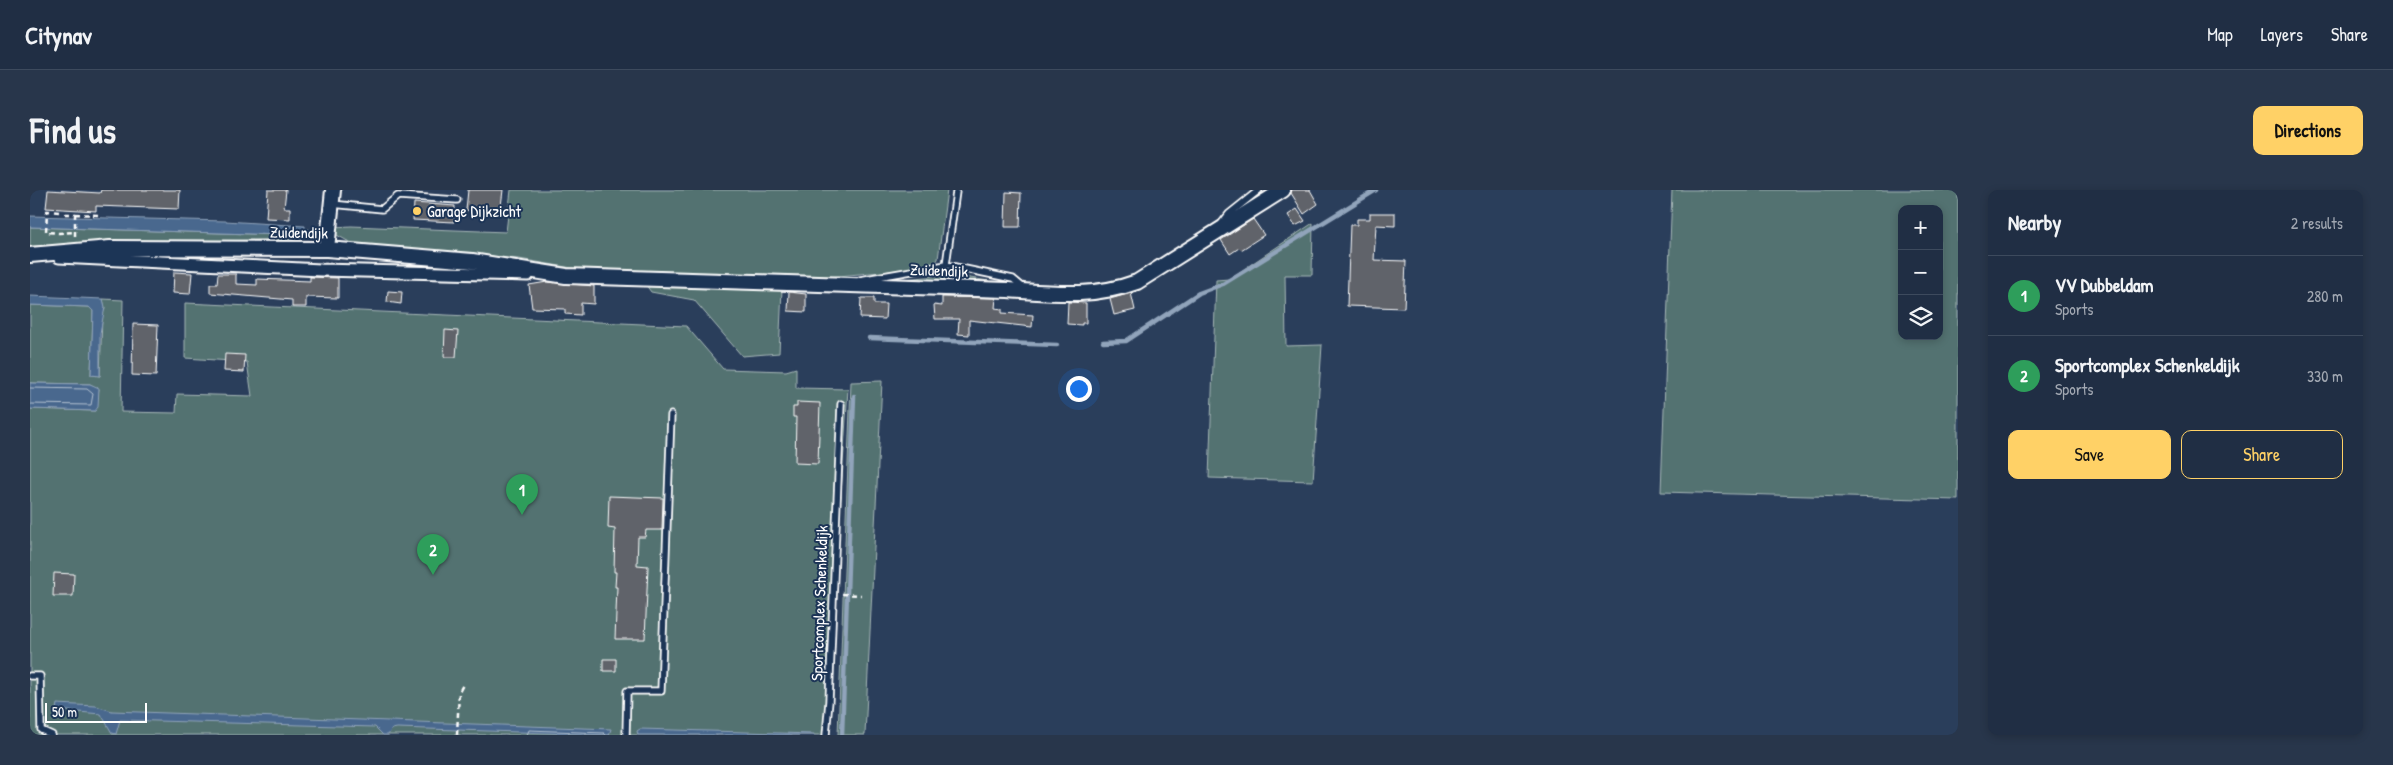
<!DOCTYPE html>
<meta charset="utf-8">
<style>
:root{--surface:#202e44;--page:#28364b;--text:#f1f3f6;--muted:#a2a8b2;--line:#3d4a5d;--accent:#ffd166}
body{margin:0;font-family:"Patrick Hand",sans-serif;background:var(--page);color:var(--text)}
.controls{position:absolute;right:15px;top:15px;display:grid;overflow:hidden;border-radius:10px;box-shadow:0 2px 8px #0003}
.controls button{width:45px;height:45px;display:grid;place-items:center;padding:0;border:0;border-bottom:1px solid var(--line);background:var(--surface);color:var(--text);font:25px sans-serif}
.scale{position:absolute;left:15px;bottom:12px;width:102px;box-sizing:border-box;padding-left:5px;border:2px solid #fff;border-top:0;font-size:14px;line-height:18px;white-space:nowrap;color:#fff;-webkit-text-stroke:4px #1d3557;paint-order:stroke}
.you{position:absolute;left:1048px;top:198px;width:18px;height:18px;margin:-12px;border:4px solid #fff;border-radius:50%;background:#1a73e8;box-shadow:0 0 0 8px #1a73e833}
.badge{display:grid;place-items:center;width:32px;height:32px;border-radius:50%;background:var(--accent);color:#fff;font-size:16px;font-weight:700}
.pin{position:absolute;translate:-50% -41px;filter:drop-shadow(0 1px 2px #0008)}
.pin::after{content:'';position:absolute;top:26px;width:18px;height:15px;background:inherit;clip-path:polygon(0 0,100% 0,50% 100%)}
.list{margin:0;padding:0;list-style:none}
h2{display:flex;justify-content:space-between;align-items:center;height:65px;margin:0;padding:0 20px;font-size:21px}
h2 small{font-size:16px;font-weight:400;color:var(--muted)}
.list li{display:grid;grid-template-columns:32px 1fr auto;gap:15px;align-items:center;box-sizing:border-box;height:80px;padding:0 20px;border-top:1px solid var(--line)}
.list b{display:block;font-size:19px;white-space:nowrap}
.list p{margin:0;font-size:16px;white-space:nowrap;color:var(--muted)}
.list em{font-size:16px;font-style:normal;color:var(--muted)}
.actions{display:flex;gap:10px;padding:15px 20px}
.actions a{flex:1;padding:11px 0;border:1px solid var(--accent);border-radius:10px;text-align:center;font-size:18px;color:var(--accent)}
.actions .main{background:var(--accent);color:#111}
.icon{flex:none;width:28px;height:28px;fill:none;stroke:currentColor;stroke-width:2;stroke-linecap:round;stroke-linejoin:round}
.map{position:relative;flex:none;width:1928px;height:545px;overflow:hidden;border-radius:10px}
header{display:flex;align-items:center;gap:30px;box-sizing:border-box;height:70px;padding:0 25px;background:var(--surface);border-bottom:1px solid var(--line)}
header strong{font-size:24px}
nav{display:flex;gap:28px;margin-inline-start:auto;font-size:18px}
.intro{display:flex;align-items:center;justify-content:space-between;box-sizing:border-box;height:120px;padding:0 30px}
h1{margin:0;font-size:35px}
.button{padding:12px 22px;border-radius:10px;background:var(--accent);color:#111;font-size:18px;font-weight:700}
main{display:flex;gap:30px;padding:0 30px}
aside{flex:1;background:var(--surface);border-radius:10px;box-shadow:0 2px 8px #0003}
.map>svg:first-child{display:block}
</style>
<header>
<strong>Citynav</strong>
<nav><a>Map</a><a>Layers</a><a>Share</a></nav>
</header>
<div class="intro"><h1>Find us</h1><a class="button">Directions</a></div>
<main>
<div class="map">
<svg width="1928" height="545" viewBox="0 0 1928 545">
<rect width="100%" height="100%" fill="#2a3e5b"/>
<filter id="ink" filterUnits="userSpaceOnUse"><feTurbulence type="fractalNoise" baseFrequency=".02" numOctaves="2"/><feDisplacementMap in="SourceGraphic" scale="10" xChannelSelector="R" yChannelSelector="G"/><feConvolveMatrix kernelMatrix="1 2 1 2 8 2 1 2 1" color-interpolation-filters="sRGB"/></filter>
<g filter="url(#ink)">
<path fill="#527271" stroke="#a8b8b8" fill-rule="evenodd" d="M481,0h436l-9,69 -6,8 -104,10 -250,-8 -59,-10 -166,-15 -18,-10 -1,-7 17,-1 155,6z
M1642,0h286v310l-297,-8zM1872,19h37v127h-37z
M1283,33l-1,52h-27l1,71 36,-1 -9,136 -104,-3 7,-198 13,-1z
M0,37l253,8 26,-6 -4,6 -11,4 -264,7z
M921,85l38,6 -87,-2z
M616,95l136,4 -3,64 -37,3 -48,-56 -43,-8z
M73,109l20,1 -2,112 55,1 1,-19 75,2 -5,-34 -62,-4v-55l501,23 37,43 63,2 10,-3v20l52,1 -23,346h-795v-326l65,2 4,-22 -9,-5 -60,-1v-78l59,2 4,4 -2,64 9,1 2,-60 3,-7z
M852,191l-17,354h-27l13,-353z"/>
<path fill="#48688e" stroke="#91a4bb" d="M0,26l195,5 80,5v4l-22,5 -253,-8z
M0,106l73,3 2,8 -5,26v43l-9,-1 2,-64 -4,-4 -59,-2z
M0,193l60,1 9,4 -1,19 -3,4 -65,-2z
M27,514l39,2 16,5 499,18 -2,6 -212,-7 -5,1 -4,6h-5l-8,-8 -255,-7 -4,14 -4,-1 -11,-19 -45,-4z
M610,539l174,5v1h-176l-1,-4z"/>
<g fill="none" stroke-linecap="round" stroke-linejoin="round">
<path stroke="#b6c3d2" stroke-width="1" d="M0,198l57,1 6,5 -2,11 -61,-1
M497,545l2,-5 75,3 2,2"/>
<path stroke="#91a4bb" stroke-width="4.5" d="M839,148l188,7
M1073,152l23,-1 73,-48 24,-9 153,-94
M812,545l12,-339"/>
</g>
<path fill="#60636a" stroke="#fff" d="M18,0l52,3 1,-3h79l-1,19 -83,-3v5l-50,-3z
M238,0h18l-2,18h6v11l-24,-1z
M438,0h35l-3,24 -34,-4z
M1262,0h18l8,14 -14,10 -13,-21z
M976,2l15,1 -1,34h-15z
M384,13l41,3 -1,16 -41,-2z
M1267,19l8,12 -10,5 -7,-11z
M1340,23h25v13l-19,-1 -2,35 32,1 -2,47 -57,-2 3,-81h7v-6h13z
M1223,29l11,16 -23,15 -2,-2 -9,6 -9,-14z
M144,82l18,1 -2,21 -17,-1z
M188,84h18v10l21,1v-6l53,2v-4l28,1v20l-32,-1v10h-14v-7l-82,-7v-9h7z
M517,92l47,4v18l-13,-1v12l-16,-1v-5l-33,-1 -3,-23z
M358,101l14,1 -1,12 -14,-2z
M759,102l17,2v18l-18,-1z
M1101,103l4,17 -21,5 -4,-16z
M912,107l54,1 -1,10 7,1v4l31,2 -1,12 -63,-7v15l-11,-1 1,-15h-24l-1,-14 8,1z
M831,108h13v6h12l-1,15 -25,-1z
M1038,112l18,1v20h-4v2l-15,-1z
M103,134l25,1 -2,51 -24,-1z
M415,140l13,1 -2,26h-12z
M195,164l20,1 -1,17 -20,-1z
M767,212l23,1 -2,61 -23,-1 1,-46h-3v-10h4z
M579,306l54,2 -1,32h-16l-1,7h-7l-1,28 11,1 -3,73h-30l2,-52h-2l1,-15h-2l1,-43 -7,-1z
M24,383l20,1 -1,22h-20z
M573,469h13v12h-13z"/>
<g fill="none" stroke-linecap="round" stroke-linejoin="round">
<defs>
<path id="service" d="M302,14l50,5 16,-13 59,4
M1192,33l7,-9 30,-24
M916,75l10,-73
M830,90l86,-15 67,14 12,10
M0,486h10l1,54 11,5
M596,545l1,-44h34l10,-276
M796,545l3,-34 12,-297"/>
<path id="minor" d="M29,67l262,13 207,5"/>
<path id="tertiary" d="M297,59l6,-59
M0,65l80,-7 217,1 145,12 94,15 442,14c46,3 86,8 129,-8l146,-92"/>
</defs>
<use href="#service" stroke="#fff" stroke-width="9"/>
<use href="#minor" stroke="#fff" stroke-width="15"/>
<use href="#tertiary" stroke="#fff" stroke-width="18"/>
<path stroke="#fff" stroke-width="2.5" stroke-dasharray="5 4" stroke-linecap="butt" d="M29,22l-12,-1 -1,21 13,1 16,-1
M35,24h10v25
M45,24l23,1
M812,404l19,1
M427,545l2,-43 5,-9"/>
<use href="#service" stroke="#1d3557" stroke-width="5.5"/>
<use href="#minor" stroke="#1d3557" stroke-width="11"/>
<use href="#tertiary" stroke="#1d3557" stroke-width="14"/>
</g>
</g>
<circle fill="#ffd166" stroke="#1d3557" stroke-width="2" cx="387" cy="21" r="5"/>
<g text-anchor="middle" dominant-baseline="central" stroke-width="4" stroke-linejoin="round" paint-order="stroke">
<g font-size="16" fill="#fff" stroke="#1d3557" text-anchor="start">
<text x="397" y="21">Garage Dijkzicht</text>
</g>
<g font-size="16" fill="#fff" stroke="#1d3557">
<text transform="translate(269 42) rotate(1)">Zuidendijk</text>
<text transform="translate(909 80) rotate(2)">Zuidendijk</text>
<text transform="translate(789 413) rotate(-88)">Sportcomplex Schenkeldijk</text>
</g>
</g>
</svg>
<div class="controls">
<button>+</button>
<button>−</button>
<button><svg class="icon" aria-label="layers" viewBox="0 0 24 24"><path d="M12 4l9 5-9 5-9-5zM3 14l9 5 9-5"/></svg></button>
</div>
<div class="scale">50 m</div>
<div class="you"></div>
<div class="pin badge" style="left:492px;top:325px;background:#2e9e5b">1</div>
<div class="pin badge" style="left:403px;top:385px;background:#2e9e5b">2</div>
</div>
<aside>
<h2>Nearby<small>2 results</small></h2>
<ul class="list">
<li><span class="badge" style="background:#2e9e5b">1</span><div><b>VV Dubbeldam</b><p>Sports</p></div><em>280 m</em></li>
<li><span class="badge" style="background:#2e9e5b">2</span><div><b>Sportcomplex Schenkeldijk</b><p>Sports</p></div><em>330 m</em></li>
</ul>
<div class="actions"><a class="main">Save</a><a>Share</a></div>
</aside>
</main>
